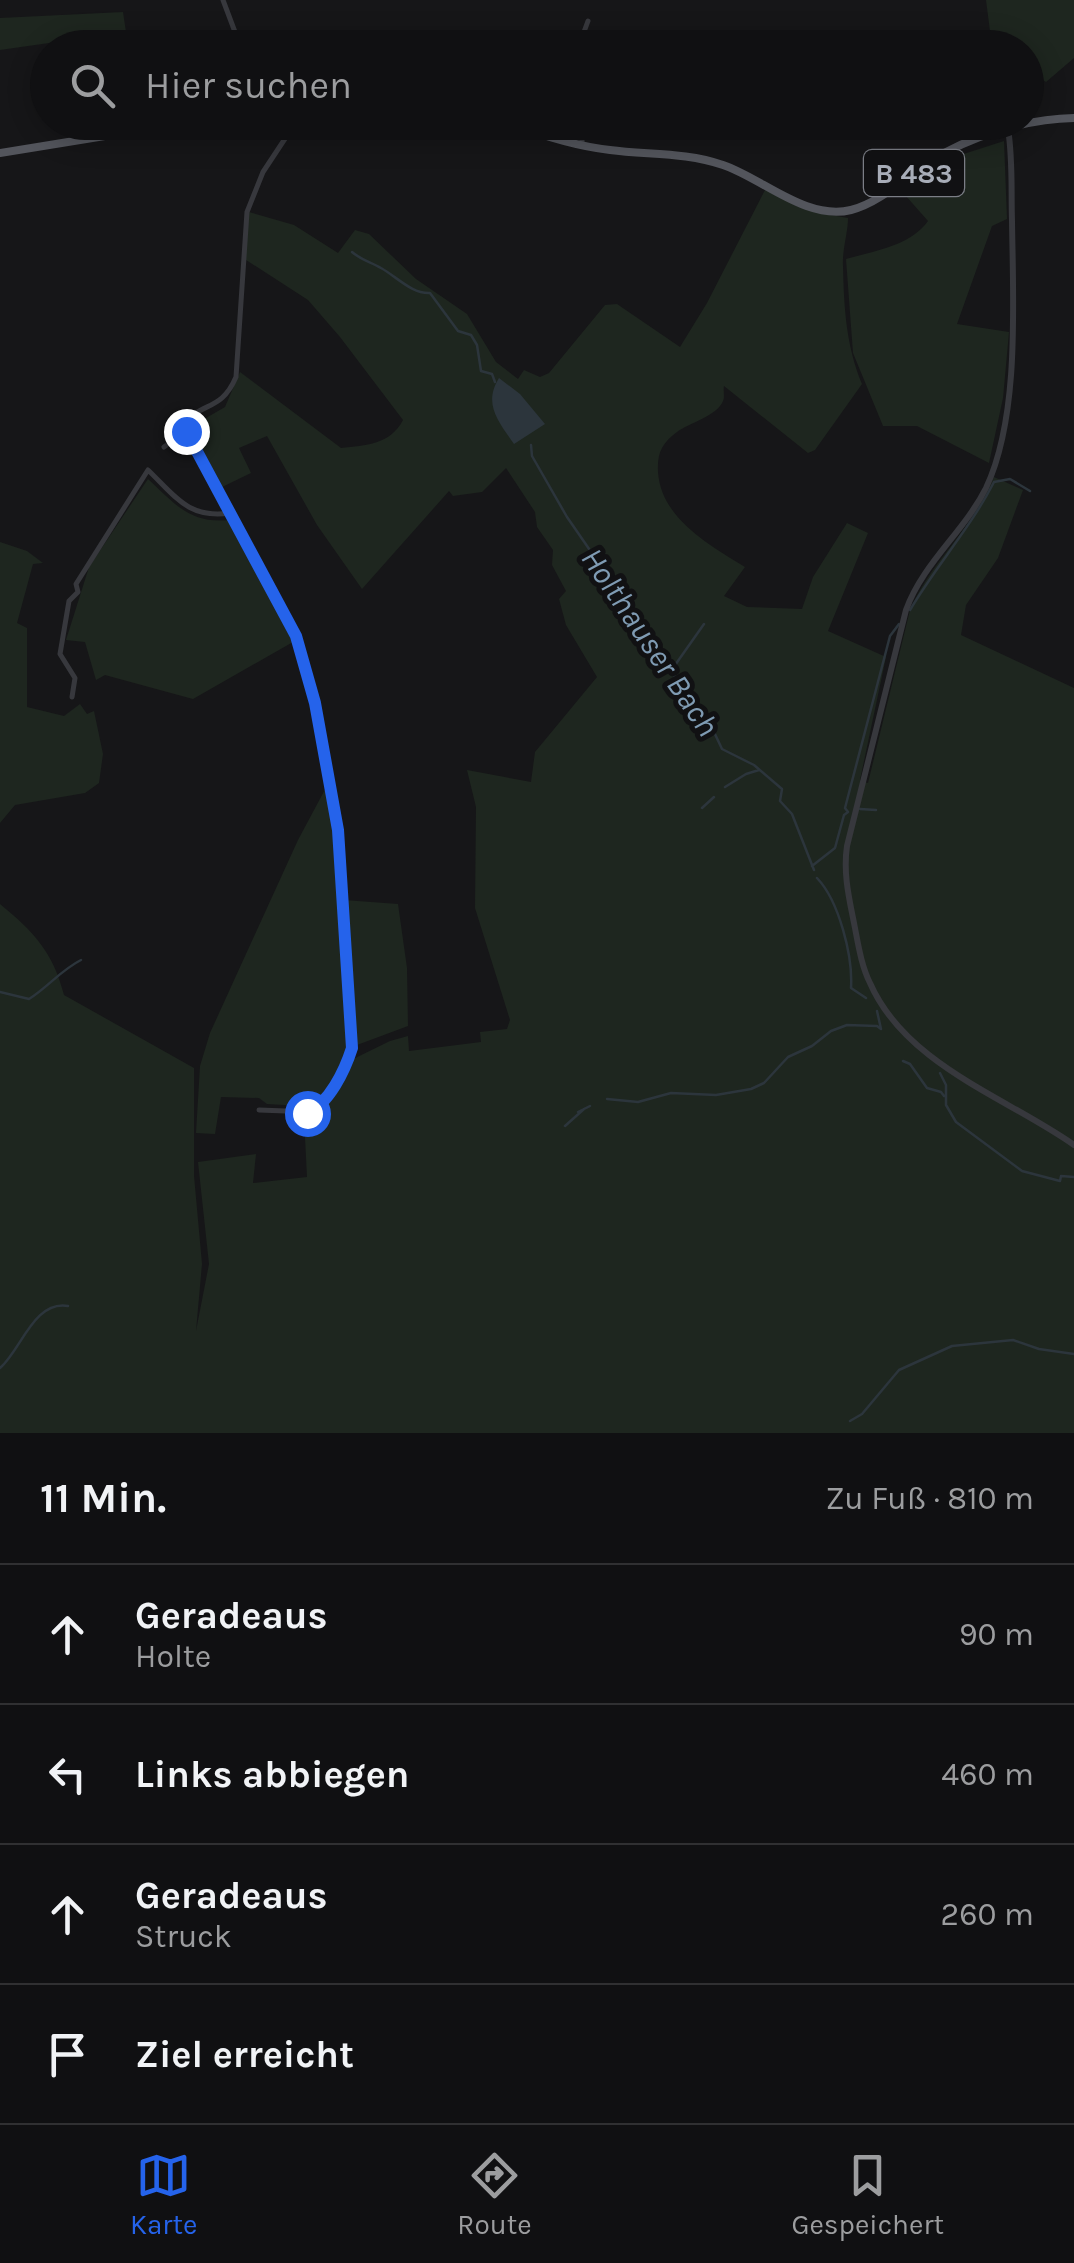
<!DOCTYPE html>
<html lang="de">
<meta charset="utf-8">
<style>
:root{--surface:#101012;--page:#19191b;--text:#f1f3f6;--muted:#9c9d9f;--line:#303032;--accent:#2563eb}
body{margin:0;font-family:Karla,sans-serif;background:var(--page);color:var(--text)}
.stop{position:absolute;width:30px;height:30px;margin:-22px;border:8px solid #2563eb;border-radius:50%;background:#fff}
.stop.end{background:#2563eb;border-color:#fff;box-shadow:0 2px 10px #0008}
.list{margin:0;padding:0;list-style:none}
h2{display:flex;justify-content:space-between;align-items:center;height:130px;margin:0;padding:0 40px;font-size:42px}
h2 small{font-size:32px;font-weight:400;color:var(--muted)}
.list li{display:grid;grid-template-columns:65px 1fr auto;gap:30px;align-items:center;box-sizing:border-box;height:140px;padding:0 40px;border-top:2px solid var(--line)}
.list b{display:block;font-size:38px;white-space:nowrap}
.list p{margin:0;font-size:32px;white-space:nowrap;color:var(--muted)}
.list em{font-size:32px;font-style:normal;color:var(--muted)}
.icon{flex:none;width:55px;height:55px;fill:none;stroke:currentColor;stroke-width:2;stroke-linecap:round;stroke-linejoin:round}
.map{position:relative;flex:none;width:1074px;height:1433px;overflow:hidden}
.search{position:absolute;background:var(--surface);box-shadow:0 5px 25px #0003;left:30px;right:30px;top:30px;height:110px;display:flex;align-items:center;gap:25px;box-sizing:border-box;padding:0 35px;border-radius:55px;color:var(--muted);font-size:38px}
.sheet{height:690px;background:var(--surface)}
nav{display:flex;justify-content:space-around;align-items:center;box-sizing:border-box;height:140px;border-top:2px solid var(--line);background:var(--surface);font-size:28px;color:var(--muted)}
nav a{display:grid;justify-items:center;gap:5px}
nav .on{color:var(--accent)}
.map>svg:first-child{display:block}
</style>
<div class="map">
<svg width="1074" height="1433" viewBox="0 0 1074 1433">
<rect width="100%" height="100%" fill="#161618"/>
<path fill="#1e261f" d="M986,0h88v58l-28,24 -19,-12 -1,-22 -34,-1z
M123,12l3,20 -126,18v-32z
M1004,141l3,78 -15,7 -35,98 52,8 -6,66 -14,65 -72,-37h-34l-30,-73 -7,-94c28,-8 64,-13 82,-38l-30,-34 47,-27z
M765,190l60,24 23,4c0,15 -6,32 -5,48 1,42 3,79 19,118l-47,66 -7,3 -84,-67c-1,5 1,11 -1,15 -6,15 -34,22 -46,31 -15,11 -20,21 -19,40 3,46 51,73 87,95l-21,29 23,11 55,2 11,-32 34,-54 21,10 -40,98 58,26 -26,123 8,3 42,-173c22,-50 63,-81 84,-133l29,13 -25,68 -32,47 -5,30 113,53v745h-1074v-529c34,28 53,48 64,91l130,73v108l8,88 -6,67 13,-67 -11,-102 58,-8 -3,29 54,-6 -4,-79 -2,8 -34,-2 -8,-6 -38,-1 -6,37 -19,-1 4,-67 10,-33 88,-193 31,-58 15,149 5,126 -6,7 47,-23 18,-5 1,15 72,-9 -1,-10 27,-3 3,-9 -35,-112 1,-101 -9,-37 64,12 4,-30 62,-75 -31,-52 -7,-26 7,-8 -14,-26 1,-15 -16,-23 -2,-15 -29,-44 -24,24 -29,4 -4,-5 -87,98 -45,-64 -50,-89 -28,12 12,25 -31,15 -33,-59 38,-22 15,-35 101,76c25,-3 49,-3 62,-28l-63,-83 -32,-37 -65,-42 6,-46 45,13 44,28 17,-23 14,4 47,45 51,35 29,48 22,17 6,-9 16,7 9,-4 56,-68 12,-1 63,43 27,-44z
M148,479c27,25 42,45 81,41l64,122 -100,57 -88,-24 -9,5 -11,-38 -19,-2 23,-73z
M0,542l27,9 16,12 -10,1 -16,59 10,5v79l37,9 16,-12 7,10 7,-3 9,43 -4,29 -14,10 -70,12 -15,18z
M344,900l54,4 9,64 1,58 -51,19c-12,-17 -2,-35 -4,-55 -3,-30 -6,-60 -9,-90z"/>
<path fill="#2c353c" d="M499,378l21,16 25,30 -31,20c-16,-23 -31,-40 -15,-66z"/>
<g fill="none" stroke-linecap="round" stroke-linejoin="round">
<path stroke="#2c353c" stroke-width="2.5" d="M352,252c9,8 19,10 29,16 16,9 31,26 49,25l28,38 13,4 6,10 4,26 11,3 3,8
M531,445l1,11 35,61 105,152 7,21 14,14 6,15 15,13 8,17 32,16 28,24 -2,12 12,13 22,56
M910,610c26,-44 61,-83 84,-128l16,-3 20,12
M673,668l31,-44
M725,787l21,-13 13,-4
M702,808l12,-11
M860,809l16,1
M812,866l23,-18 9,-33 4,-3 -3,-4 45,-172 9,-12
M817,878c22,23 36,78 34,110l15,10
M0,992l29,7c19,-12 32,-29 52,-39
M903,1061l7,3 17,24 14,4 3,4
M940,1073l6,12v20l10,17 66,49 38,10 1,-5 13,1
M607,1099l31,3 33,-9 45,2 35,-6 13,-6 24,-26 24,-11 19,-15 16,-6 30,1 4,3 -4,-18
M578,1112l12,-6
M565,1126l19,-17
M0,1368c21,-18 34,-68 68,-62
M850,1421l12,-7 37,-44 53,-24 61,-6 26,9 35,5"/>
<path stroke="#37383d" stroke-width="5" d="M223,0l12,32 2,16
M578,48l10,-27
M582,122v22
M186,431l110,205 19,67 23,128 14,217 -6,18 -33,46 -54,-2
M186,431l-2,-7c18,-23 37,-12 52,-47l11,-165 16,-40 33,-50
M164,447l22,-16
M72,697l3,-19 -15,-24 9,-53 9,-9 -2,-8 72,-114c27,26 40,49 82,43"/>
<path stroke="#37383d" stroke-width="6" d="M1008,129c5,30 3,62 4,92 1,80 8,195 -26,267 -22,44 -63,75 -80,122l-59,236c-4,27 2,52 7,77 4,20 7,42 16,60 36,82 136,114 204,162"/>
<path stroke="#53555c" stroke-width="8" d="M506,122c34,13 68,24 104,28 38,5 76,2 113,15 39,13 83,56 128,45 28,-7 54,-32 78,-48 41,-26 96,-43 145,-44
M0,153l191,-31"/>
</g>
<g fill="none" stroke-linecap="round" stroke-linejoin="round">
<path stroke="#2563eb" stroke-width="12" d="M186,431l110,205 19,67 23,127 14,218c-7,22 -23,56 -45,65"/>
</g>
<g text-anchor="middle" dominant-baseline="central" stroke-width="10" stroke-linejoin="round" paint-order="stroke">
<rect fill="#111113" stroke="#7b7e86" stroke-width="2.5" x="864" y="150" width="100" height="46" rx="8"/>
<g font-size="28" font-weight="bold" fill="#a8adb8">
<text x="914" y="173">B 483</text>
</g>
<g font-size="32" font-style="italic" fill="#7f9bb3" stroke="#111113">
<text transform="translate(650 642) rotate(56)">Holthauser Bach</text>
</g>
</g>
</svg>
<div class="stop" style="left:307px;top:1113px"></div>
<div class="stop end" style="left:186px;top:431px"></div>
<div class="search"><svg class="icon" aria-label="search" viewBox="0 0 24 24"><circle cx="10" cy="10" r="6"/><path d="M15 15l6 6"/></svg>Hier suchen</div>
</div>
<section class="sheet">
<h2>11 Min.<small>Zu Fuß · 810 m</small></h2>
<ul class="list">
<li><svg class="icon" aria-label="ahead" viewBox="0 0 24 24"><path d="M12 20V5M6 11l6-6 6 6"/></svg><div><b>Geradeaus</b><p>Holte</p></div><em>90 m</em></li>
<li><svg class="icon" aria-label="left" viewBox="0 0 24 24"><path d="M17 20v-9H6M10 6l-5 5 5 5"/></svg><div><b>Links abbiegen</b></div><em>460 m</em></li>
<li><svg class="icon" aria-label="ahead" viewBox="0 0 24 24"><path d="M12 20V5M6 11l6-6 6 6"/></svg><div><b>Geradeaus</b><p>Struck</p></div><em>260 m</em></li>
<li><svg class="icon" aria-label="arrive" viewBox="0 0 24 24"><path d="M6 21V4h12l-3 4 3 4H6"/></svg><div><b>Ziel erreicht</b></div></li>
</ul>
</section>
<nav>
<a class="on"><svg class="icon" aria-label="map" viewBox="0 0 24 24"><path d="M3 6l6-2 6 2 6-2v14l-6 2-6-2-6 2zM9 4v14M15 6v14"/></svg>Karte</a>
<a><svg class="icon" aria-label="directions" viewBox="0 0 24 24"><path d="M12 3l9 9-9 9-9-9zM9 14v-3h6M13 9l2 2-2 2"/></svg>Route</a>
<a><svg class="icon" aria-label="saved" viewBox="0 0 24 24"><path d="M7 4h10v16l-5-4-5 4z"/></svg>Gespeichert</a>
</nav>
